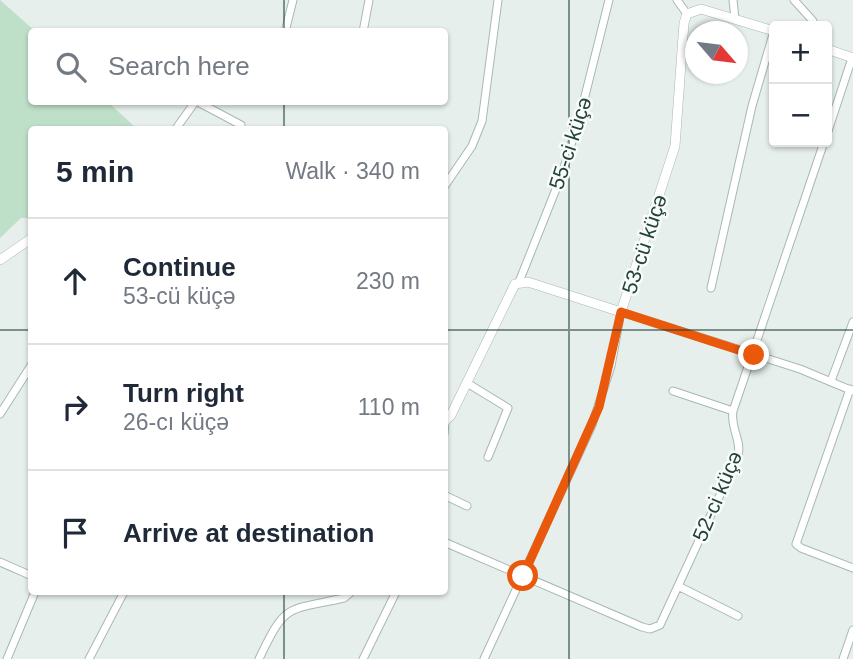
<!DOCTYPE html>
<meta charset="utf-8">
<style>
:root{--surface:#fff;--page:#f2f2f3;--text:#1f2937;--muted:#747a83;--line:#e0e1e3}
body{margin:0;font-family:Arial,sans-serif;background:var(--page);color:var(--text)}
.controls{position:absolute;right:21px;top:21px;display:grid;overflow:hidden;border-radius:7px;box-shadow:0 2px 5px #0004}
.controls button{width:63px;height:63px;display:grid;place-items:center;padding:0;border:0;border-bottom:2px solid var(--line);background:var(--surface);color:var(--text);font:35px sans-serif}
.compass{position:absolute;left:685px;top:21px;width:63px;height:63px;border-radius:50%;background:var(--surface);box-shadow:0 2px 5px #0004;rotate:118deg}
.stop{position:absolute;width:21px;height:21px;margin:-16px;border:5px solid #ea580c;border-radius:50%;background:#fff}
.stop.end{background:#ea580c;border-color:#fff;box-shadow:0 2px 7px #0008}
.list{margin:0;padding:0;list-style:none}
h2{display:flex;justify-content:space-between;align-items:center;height:91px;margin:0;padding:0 28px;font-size:30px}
h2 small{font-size:23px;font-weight:400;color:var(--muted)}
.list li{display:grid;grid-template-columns:46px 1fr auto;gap:21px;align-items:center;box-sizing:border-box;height:126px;padding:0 28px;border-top:2px solid var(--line)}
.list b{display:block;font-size:26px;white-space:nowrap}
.list p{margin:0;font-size:23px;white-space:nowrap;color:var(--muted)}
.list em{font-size:23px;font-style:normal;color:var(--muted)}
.icon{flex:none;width:38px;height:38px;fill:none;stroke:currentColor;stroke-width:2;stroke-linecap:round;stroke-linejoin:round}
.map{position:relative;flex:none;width:853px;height:659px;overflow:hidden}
.search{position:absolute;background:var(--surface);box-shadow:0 2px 5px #0004;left:28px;top:28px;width:420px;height:77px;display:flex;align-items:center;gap:18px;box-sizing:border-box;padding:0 24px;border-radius:7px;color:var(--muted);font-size:26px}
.panel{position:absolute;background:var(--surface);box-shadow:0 2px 5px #0004;left:28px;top:126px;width:420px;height:469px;border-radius:7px}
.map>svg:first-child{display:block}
</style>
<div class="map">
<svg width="853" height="659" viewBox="0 0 853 659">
<rect width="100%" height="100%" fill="#e6efeb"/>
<path fill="#bfe0c8" d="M0,0l35,31 -3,1v70h76l29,27 -105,1 -1,88h-10l-21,20z"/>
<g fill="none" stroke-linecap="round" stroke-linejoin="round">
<defs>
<path id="minor" d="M677,0l10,14
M733,0l2,19
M794,0l19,21v5
M285,32l8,-32
M363,32l6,-32
M198,102l43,23
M175,130l20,-28
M827,134l25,-76
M444,187l28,-41 10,-25 16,-121
M519,282l43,-108 19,-62 28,-112
M711,288l41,-182 22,-75
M831,381l22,-59
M467,383l41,25 -20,49
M850,389l-54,155 5,4 52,20
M673,391l60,20
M0,414l32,-50
M444,434l1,-12
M444,495l23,11
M444,542l198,85 8,2 10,-4 78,-169c4,-16 -8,-28 -5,-45l91,-269
M0,562l32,14
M678,586l60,30
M7,659l28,-67
M89,659l35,-67
M259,659c27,-57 27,-48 85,-61l7,-6
M363,659l33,-67
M484,659l108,-234 19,-59 10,-54 179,57 53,22
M843,659l10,-29"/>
<path id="tertiary" d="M827,49l26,9
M0,260l32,-22
M444,422l7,-7 64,-131 13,-2 93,30 54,-166 9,-123 3,-9 14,-5 73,22"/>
</defs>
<use href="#minor" stroke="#a8b8b2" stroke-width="9"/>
<use href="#tertiary" stroke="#a8b8b2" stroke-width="10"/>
<use href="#minor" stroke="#fff" stroke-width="7"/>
<use href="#tertiary" stroke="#fff" stroke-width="9"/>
</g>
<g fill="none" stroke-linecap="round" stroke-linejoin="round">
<path stroke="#ea580c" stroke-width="9" d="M523,576l76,-169 22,-95 133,43"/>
</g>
<path fill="none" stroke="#24423a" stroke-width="2" stroke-opacity="0.55" d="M284,0v32M569,0v659M284,102v28M0,330h32M444,330h409M284,592v67"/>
<g text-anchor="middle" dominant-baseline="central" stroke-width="5" stroke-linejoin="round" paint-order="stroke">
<g font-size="21" fill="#24423a" stroke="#f7fbf9">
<text transform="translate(570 143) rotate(-72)">55-ci küçə</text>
<text transform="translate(644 244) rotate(-72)">53-cü küçə</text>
<text transform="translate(717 496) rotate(-67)">52-ci küçə</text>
</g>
</g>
</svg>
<div class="controls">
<button>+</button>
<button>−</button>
</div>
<svg class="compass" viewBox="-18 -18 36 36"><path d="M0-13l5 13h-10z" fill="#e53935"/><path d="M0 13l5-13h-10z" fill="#747a83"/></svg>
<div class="stop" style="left:523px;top:576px"></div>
<div class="stop end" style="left:754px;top:355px"></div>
<div class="search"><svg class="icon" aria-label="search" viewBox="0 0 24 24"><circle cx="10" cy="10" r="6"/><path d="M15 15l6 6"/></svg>Search here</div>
<section class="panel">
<h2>5 min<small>Walk · 340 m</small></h2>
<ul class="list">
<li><svg class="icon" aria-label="ahead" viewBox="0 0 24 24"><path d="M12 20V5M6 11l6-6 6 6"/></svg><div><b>Continue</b><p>53-cü küçə</p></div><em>230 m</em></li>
<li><svg class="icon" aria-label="right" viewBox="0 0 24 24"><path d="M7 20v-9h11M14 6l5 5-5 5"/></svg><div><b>Turn right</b><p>26-cı küçə</p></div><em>110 m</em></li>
<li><svg class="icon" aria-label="arrive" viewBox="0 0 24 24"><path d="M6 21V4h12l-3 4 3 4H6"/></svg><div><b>Arrive at destination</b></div></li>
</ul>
</section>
</div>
